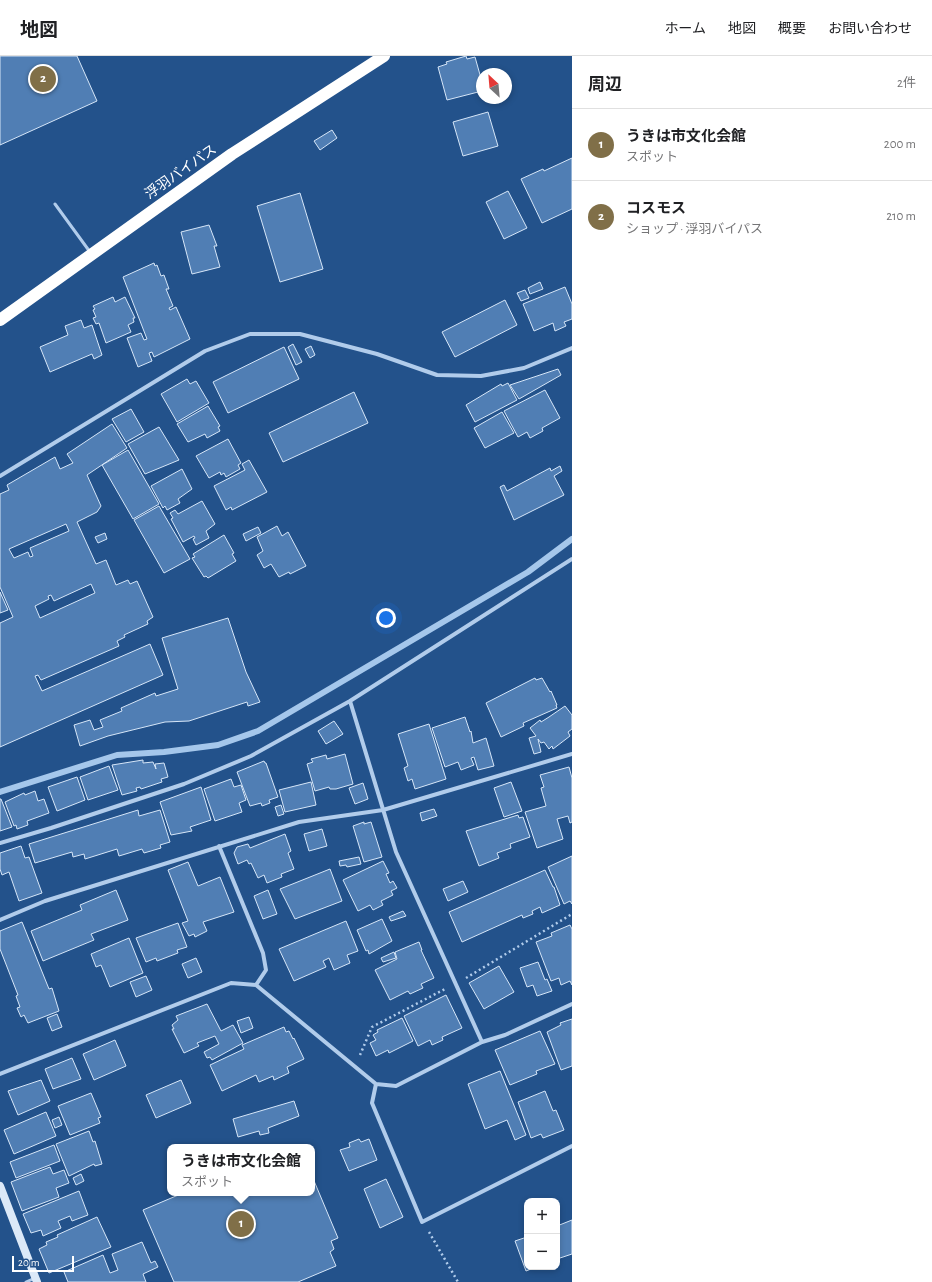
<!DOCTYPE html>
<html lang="ja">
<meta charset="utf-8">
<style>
:root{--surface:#fff;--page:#f2f2f2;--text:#202124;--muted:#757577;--line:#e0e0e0;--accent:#806f48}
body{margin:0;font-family:"Alegreya Sans","Noto Sans JP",sans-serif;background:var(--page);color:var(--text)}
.controls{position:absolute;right:12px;bottom:12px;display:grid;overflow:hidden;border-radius:8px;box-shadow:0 2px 6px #0003}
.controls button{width:36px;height:36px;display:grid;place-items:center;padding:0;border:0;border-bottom:1px solid var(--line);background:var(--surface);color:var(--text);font:20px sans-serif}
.compass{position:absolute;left:476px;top:12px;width:36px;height:36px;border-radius:50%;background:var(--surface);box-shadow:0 2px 6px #0003;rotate:334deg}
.scale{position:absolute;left:12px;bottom:10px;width:62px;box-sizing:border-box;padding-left:4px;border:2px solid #fff;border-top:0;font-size:11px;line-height:14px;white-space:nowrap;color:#fff;-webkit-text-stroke:3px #23528b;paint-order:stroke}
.you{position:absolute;left:386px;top:562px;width:14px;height:14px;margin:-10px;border:3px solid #fff;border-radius:50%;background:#1a73e8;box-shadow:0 0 0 6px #1a73e833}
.badge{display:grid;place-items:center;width:26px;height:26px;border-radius:50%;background:var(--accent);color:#fff;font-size:13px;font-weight:700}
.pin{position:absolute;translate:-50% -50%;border:2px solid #fff;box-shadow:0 1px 4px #0006}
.popup{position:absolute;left:167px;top:1088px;width:148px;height:52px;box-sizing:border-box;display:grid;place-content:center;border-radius:8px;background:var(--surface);filter:drop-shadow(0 1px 3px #0005);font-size:13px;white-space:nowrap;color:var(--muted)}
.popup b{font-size:15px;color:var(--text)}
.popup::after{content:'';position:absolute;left:50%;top:100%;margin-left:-8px;border:8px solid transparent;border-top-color:var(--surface)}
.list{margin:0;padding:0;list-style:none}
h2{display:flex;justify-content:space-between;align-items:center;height:52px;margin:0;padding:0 16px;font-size:17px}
h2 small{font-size:13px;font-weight:400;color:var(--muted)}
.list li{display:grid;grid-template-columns:26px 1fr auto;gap:12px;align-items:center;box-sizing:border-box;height:72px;padding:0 16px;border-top:1px solid var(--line)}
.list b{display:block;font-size:15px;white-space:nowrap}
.list p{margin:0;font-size:13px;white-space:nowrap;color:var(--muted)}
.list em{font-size:13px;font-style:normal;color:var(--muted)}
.map{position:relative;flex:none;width:572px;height:1226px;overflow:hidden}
header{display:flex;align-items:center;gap:24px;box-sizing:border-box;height:56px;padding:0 20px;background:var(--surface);border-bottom:1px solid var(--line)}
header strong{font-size:19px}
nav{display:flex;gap:22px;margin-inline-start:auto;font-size:14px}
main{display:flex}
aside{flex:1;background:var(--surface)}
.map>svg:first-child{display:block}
</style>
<header>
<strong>地図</strong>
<nav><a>ホーム</a><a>地図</a><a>概要</a><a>お問い合わせ</a></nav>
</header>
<main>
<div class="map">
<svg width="572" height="1226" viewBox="0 0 572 1226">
<rect width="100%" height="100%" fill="#23528b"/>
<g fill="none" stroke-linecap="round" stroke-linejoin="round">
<path stroke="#a5c7eb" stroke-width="6" d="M0,736l117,-37 47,-3 54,-7 40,-14 270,-159 44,-33"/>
</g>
<path fill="#507eb4" stroke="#d6e6f8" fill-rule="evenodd" d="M0,0h77l20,45 -97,44z
M466,0l1,3 8,-2 7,25v9l-35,9 -9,-33 9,-3 -1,-2z
M488,56l10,34 -35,10 -10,-34z
M332,74l5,8 -17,12 -6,-9z
M572,102v51l-30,14 -21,-44 22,-10 1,2z
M508,135l19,37 -23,11 -18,-37z
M300,137l23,76 -43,13 -23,-76z
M209,169l8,21h-3l6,21 -28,7 -11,-42z
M154,207l1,3 2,-1 4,11 3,-1 5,14h-3l7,17 -4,2 1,2 6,-3 14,32 -36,18 -2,-5 -3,1 3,8 -14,6 -11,-29 14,-5 3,7 3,-1 -24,-62z
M540,226l3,7 -13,5 -2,-6z
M565,231l7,17v15l-8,3 2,4 -11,5 -2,-8 -19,8 -11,-27z
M525,234l4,8 -8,3 -4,-8z
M113,241l2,5 10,-5 10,21h-2l1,4 -6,3 3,7 -25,11 -7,-20 -3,1 -3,-6 3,-1 -3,-7 2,-1 -2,-3z
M505,244l12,25 -62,32 -13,-25z
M81,264l3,8 8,-3 10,30 -8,4 -2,-5 -42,18 -10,-25 28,-12 -3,-9z
M293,288l9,18 -6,3 -8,-18z
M311,290l4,9 -5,3 -5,-9z
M284,291l15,32 -71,34 -15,-31z
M558,313l3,6 -42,24 -9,-14z
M187,323l3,5 6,-3 13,22 -32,19 -16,-28z
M508,327l9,17 -42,22 -9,-17 35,-21 1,2z
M545,334l15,28 -18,10 1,3 -13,7 -3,-6 -9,5 -14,-26z
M354,336l14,31 -85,39 -14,-29z
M208,350l12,20 -2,1 2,4 -13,7 -2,-4 -17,8 -11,-18z
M131,353l13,23 -18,10 -14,-23z
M502,356l12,21 -29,15 -11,-20z
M112,368l15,24 -40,27 14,31 -4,6 -20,10 19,42 10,-4 10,25 12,-5 2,4 7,-3 16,36 -6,4 1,3 -24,11 1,2 -8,4 2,5 -78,34 -3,-5 -3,1 7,15 108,-47 13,31 -163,72v-124l13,-6 -13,-30v-93l9,-4 -2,-5 48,-28 5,12 13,-6 -6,-9zM66,468l3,7 -39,17 3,8 -3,1 -2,-5 -14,6 -5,-9zM91,528l4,9 -55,25 -5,-12 14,-7 -1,-3 3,-1 3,6z
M159,371l20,33 -34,14 -17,-30z
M228,383l13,24 -3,2 2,4 -14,8 -2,-4 -3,2 -1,-3 -11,6 -13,-22z
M128,394l31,54 -26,15 -31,-54z
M249,404l18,32 -35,18 -1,-3 -5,3 -12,-24 31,-16 -3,-6z
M560,410l2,5 -8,5 10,19 -50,25 -14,-33 4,-2 3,6 43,-23 1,3z
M182,413l10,20 -14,10 2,4 -13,7 -2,-4 -2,2 -12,-22z
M202,445l13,23 -9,7 3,7 -13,7 -3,-6 2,-1 -1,-2 -11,6 -12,-23 2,-1 -3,-5 5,-3 3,4z
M159,450l31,53 -26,14 -30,-53z
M277,470l5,10 6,-4 18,34 -16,8 -1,-2 -10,5 -8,-13 -7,4 -7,-13 6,-4 -6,-14z
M258,471l3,6 -15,8 -3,-7z
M105,477l2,6 -9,4 -3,-6z
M224,479l10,18 -2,1 4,7 -28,17 -2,-2 -2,1 -12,-19 3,-1 -2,-3z
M0,536l8,18 -8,3z
M228,562l18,54 14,30 -12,4 -1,-4 -58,19 -24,1 -57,14 -28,10 -6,-21 16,-5 4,10 9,-3 -3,-7 22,-9 -1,-3 34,-15 1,3 22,-7 -16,-51z
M535,622l1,2 6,-2 8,14 1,-1 6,14h-1l1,3 -34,15 1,3 -23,11 -15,-34z
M565,650l7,9v14l-4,3 2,4 -17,13 -1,-3 -3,3 -5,-7 -3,1 -3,-4 3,13 -7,2 -5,-16 7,-2 -6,-8 10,-8 1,2 8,-5z
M465,661l5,15 1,-1 2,12 13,-5 8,28 -16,4 -4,-13 -3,1 3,7 -13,5 -3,-8 -13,5 -13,-39z
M334,665l9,13 -17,10 -8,-13z
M429,668l17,55 -31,10 -3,-10 -4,2 -4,-13 4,-2 -10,-32z
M345,698l8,30 -17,5h-6l-1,-2 -14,4 -8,-27 6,-2 -2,-3 15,-4 1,4z
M143,704v3l10,-1 3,7 -1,-5 9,-1 4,14 -7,2 1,3 -21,7 -1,-2 -4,1 1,3 -15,4 -10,-30z
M264,705l1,2h1l12,34 -9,3 1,3 -8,3 -1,-3 -11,3 -13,-34z
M109,710l9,24 -30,10 -8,-23z
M569,711l3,11v44l-2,1 -2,-7 -11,3 6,20 -26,9 -12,-36 21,-6 -5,-18 3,-1 -4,-12z
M77,721l8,23 -28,11 -9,-24z
M231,723l3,8 7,-2 5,15 -7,3 3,9 -27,9 -11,-32z
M311,726l5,23 -31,7 -6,-22z
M511,726l11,29 -18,6 -10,-29z
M363,727l5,16 -13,5 -6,-16z
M201,731l10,33 -21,7 2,4 -21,4 -11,-33z
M35,735l3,10 6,-2 5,14 -22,8 1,4 -11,4 -1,-4 -2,1 -9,-24 19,-9 1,2z
M0,743h1l11,28 -12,4z
M281,749l3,9 -6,2 -3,-9z
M434,753l3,7 -15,5 -2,-8z
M138,754l1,6 21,-6 10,32 -10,3 1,3 -17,5 -2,-4 -23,7 -2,-7 -32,10 -1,-5 -11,3 -1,-5 -37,11 -6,-19z
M518,759l1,3 4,-1 7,20 -20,7 1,4 -14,5 2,5 -20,8 -13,-35z
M364,766v2l7,-2 11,35 -18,5 -11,-36z
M322,773l5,17 -18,5 -5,-17z
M285,778l6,17 -3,2 6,16 -13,5 1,3 -15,6 -3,-8 -6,3 -7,-15 -2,1 -2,-4 -9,4 -4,-11 3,-6 11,-3 2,4z
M21,790l4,12 4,-1 13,36 -23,8 -10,-29 -7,3 -2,-6v-16z
M572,800v48l-2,-3 -6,3 -16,-37z
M359,801l2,7 -14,3 -1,-2 -6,1 -1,-5z
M383,805l6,12 -3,1 4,9 3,-2 4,7 -6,3 2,4 -12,6 2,4 -10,5 -3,-5 -12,6 -15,-31z
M188,806l10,24 22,-9 14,35 -31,10 4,9 -12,6 -1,-3 -5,2 -7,-13 6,-2 -20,-51z
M330,813l12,32 -47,18 -15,-30z
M545,814l8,17h1l6,18 -18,8 -2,-6 -8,4 1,3 -10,4 -1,-3 -60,27 -13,-30z
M463,825l5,11 -20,9 -5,-12z
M116,834l12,30 -37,14 3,6 -51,21 -12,-30 51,-21 -2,-5z
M268,834l9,24 -14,5 -9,-23z
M403,855l3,5 -15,5 -2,-4z
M382,863l10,22 -23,13 -1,-4 -2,1 -9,-21z
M346,865l12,30 -11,4 3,8 -16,7 -5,-12 -6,3 3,6 -32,14 -15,-32z
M22,866l27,67 3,-1 7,23 -31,12 -4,-8 -3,2 -4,-9 3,-1 -4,-11 2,-1 -18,-46v-18z
M178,867l9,24 -10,3 1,3 -21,8 -1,-3 -10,4 -10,-24z
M570,869l2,4v56l-2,-4 -9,4 -2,-7 -8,3 -15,-39 16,-6 -1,-3z
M129,882l14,35 -33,14 -9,-22 -5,2 -5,-13z
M419,886l3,8h-1l13,28 -13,6 2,4 -13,6 -2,-3 -18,9 -15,-30 22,-11 -2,-7z
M394,896l2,6 -13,4 -2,-4z
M196,902l6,14 -14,6 -6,-14z
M538,906l7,18 2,-1 5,12 -15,5 -4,-11 -6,2 -7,-19z
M499,910l15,26 -30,17 -15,-26z
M146,920l6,14 -16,7 -6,-15z
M446,939l16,33 -20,9 1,3 -11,5 -2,-5 -12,6 -14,-30z
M207,948l14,27 12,-6 10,18 -31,17 -2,-3 -3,1 -3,-6 15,-8 -4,-8 -18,7 2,3 -15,7 -12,-24h2l-2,-4 6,-5 -2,-4z
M57,958l5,13 -10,4 -5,-13z
M249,961l4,11 -12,5 -4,-12z
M402,962l11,23 -24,12 -1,-3 -12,6 -6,-13 6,-3 -3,-5 5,-3 -1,-2z
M572,963v47l-11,4 -14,-38 14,-7 -1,-2z
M284,971l2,5 3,-1 4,8 1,-1 10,21 -17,8 2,6 -15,7 -1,-4 -14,6 -3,-7 -34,16 -12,-26 34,-16 -2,-4z
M540,975l15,33 -19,7 1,3 -27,11 -15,-35z
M115,984l11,26 -32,14 -11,-26z
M72,1002l9,21 -28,10 -8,-20z
M500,1015l26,64 -11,5 -8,-20 -22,9 -17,-45z
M41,1024l9,21 -32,14 -10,-24z
M181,1024l10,23 -35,15 -10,-23z
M545,1035l8,20 3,-1 8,20 -21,8 -2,-4 -10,4 -13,-36z
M91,1037l10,24 -3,1 2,5 -30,12 -12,-29z
M294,1045l5,15 -31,12 1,5 -9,2 -1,-4 -21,6 -5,-18z
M46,1056l10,24 -42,18 -10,-24z
M59,1061l3,8 -7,3 -3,-8z
M89,1075l4,11 2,-1 7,23 -7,2 -1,-2 -25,12 -13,-32z
M359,1083l2,3 8,-3 8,21 -28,11 -9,-21 10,-3 -1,-4z
M54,1089l6,16 -44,17 -6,-16z
M50,1111l3,7 11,-4 5,13 -13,5 3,9 -37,14 -11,-29z
M81,1118l3,7 -8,4 -3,-7z
M312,1120l26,62 -7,3 3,8 -4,3 6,14 -38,16h-124l-31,-72 40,-17h129z
M386,1123l17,38 -23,11 -16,-39z
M79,1135l9,24 -16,6 -2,-5 -12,5 3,7 -18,8 -2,-6 -10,3 -8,-19z
M97,1161l14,30 -62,26 -10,-24 8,-4 -1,-3 12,-5 -1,-2z
M572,1164v34l-15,5v-33z
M527,1181v30h9l-10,4 -11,-30z
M142,1186l9,21 4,-2 3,6 -15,7 3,8h-78l-4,-10 39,-17 7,18 8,-3 -6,-16z"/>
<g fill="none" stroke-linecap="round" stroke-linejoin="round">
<path stroke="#b1cceb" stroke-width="2.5" stroke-dasharray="2 3" stroke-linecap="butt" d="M466,922l106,-64
M360,999l12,-28 73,-38
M429,1176l29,50"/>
<path stroke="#b1cceb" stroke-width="3" d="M55,148l35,48
M26,1226l9,-4"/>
<path stroke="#b1cceb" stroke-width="4" d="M0,420l205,-125 45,-17h50l77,20 60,21 44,1 43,-8 48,-20
M350,645l46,151 86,190
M0,787l51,-15 133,-44 67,-28 99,-55 222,-142
M219,790l44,107 3,17 -10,15
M0,864l45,-19 254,-79 84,-12 189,-56
M0,1018l231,-91 25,2 120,99 20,2 86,-44 23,-7 67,-31
M376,1028l-4,19 50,119 150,-76"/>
<path stroke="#dce9f8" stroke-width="8" d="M0,1130l37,96"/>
<path stroke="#fff" stroke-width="12" d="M0,264l232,-166 152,-98"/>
</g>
<g text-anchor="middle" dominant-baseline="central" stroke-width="3" stroke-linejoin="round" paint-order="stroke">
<g font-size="14" fill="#fff" stroke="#23528b">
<text transform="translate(181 116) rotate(-35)">浮羽バイパス</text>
</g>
</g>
</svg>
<div class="controls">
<button>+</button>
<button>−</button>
</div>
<svg class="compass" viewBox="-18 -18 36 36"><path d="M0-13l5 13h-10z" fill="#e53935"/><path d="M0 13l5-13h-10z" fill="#757577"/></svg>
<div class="scale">20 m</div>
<div class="you"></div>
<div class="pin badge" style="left:241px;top:1168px">1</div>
<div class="popup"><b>うきは市文化会館</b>スポット</div>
<div class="pin badge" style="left:43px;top:23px">2</div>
</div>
<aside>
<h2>周辺<small>2件</small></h2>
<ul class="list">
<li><span class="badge">1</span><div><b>うきは市文化会館</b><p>スポット</p></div><em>200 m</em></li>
<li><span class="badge">2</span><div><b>コスモス</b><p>ショップ · 浮羽バイパス</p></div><em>210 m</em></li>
</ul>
</aside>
</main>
